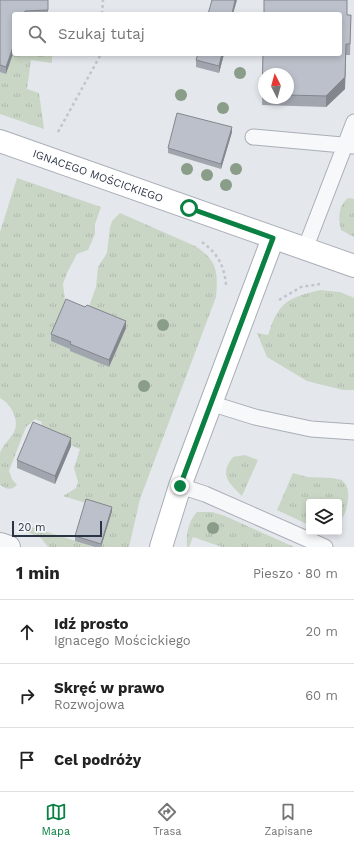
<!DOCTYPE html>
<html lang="pl">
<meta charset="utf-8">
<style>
:root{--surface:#fff;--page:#f2f2f2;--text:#222;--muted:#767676;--line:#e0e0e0;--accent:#0b8043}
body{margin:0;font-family:"Work Sans",sans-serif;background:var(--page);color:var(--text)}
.controls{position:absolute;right:12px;bottom:12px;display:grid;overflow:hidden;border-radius:4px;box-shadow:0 2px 6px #0003}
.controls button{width:36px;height:36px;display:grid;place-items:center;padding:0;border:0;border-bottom:1px solid var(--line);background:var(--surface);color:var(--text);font:20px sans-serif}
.compass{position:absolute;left:258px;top:68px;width:36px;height:36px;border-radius:50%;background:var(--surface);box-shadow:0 2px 6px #0003;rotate:354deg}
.scale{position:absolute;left:12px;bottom:10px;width:90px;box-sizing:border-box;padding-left:4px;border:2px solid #2b3445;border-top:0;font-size:11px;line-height:14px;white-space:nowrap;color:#2b3445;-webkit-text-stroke:3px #f4f6f9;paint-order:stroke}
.stop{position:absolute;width:12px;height:12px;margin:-9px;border:3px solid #0b8043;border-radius:50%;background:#fff}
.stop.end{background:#0b8043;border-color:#fff;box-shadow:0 1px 4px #0008}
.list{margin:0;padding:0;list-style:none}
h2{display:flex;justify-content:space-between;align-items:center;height:52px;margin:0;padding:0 16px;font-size:17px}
h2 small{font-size:13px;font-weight:400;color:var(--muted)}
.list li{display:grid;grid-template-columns:26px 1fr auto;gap:12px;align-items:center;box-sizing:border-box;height:64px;padding:0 16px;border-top:1px solid var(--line)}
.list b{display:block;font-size:15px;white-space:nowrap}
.list p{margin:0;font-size:13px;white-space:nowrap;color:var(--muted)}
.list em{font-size:13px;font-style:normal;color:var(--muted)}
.icon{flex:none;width:22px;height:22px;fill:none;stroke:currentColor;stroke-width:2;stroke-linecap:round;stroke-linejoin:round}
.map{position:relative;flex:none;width:354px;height:547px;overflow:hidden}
.search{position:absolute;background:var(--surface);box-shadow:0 2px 6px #0003;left:12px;right:12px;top:12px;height:44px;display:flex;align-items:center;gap:10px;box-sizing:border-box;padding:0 14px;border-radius:4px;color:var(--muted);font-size:15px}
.sheet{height:244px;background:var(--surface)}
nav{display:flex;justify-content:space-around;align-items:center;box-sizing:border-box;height:56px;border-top:1px solid var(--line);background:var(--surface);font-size:11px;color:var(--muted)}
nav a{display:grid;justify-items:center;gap:2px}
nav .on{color:var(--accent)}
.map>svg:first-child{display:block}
</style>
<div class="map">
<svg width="354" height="547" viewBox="0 0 354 547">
<defs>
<pattern id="grass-tufts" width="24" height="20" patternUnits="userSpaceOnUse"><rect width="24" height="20" fill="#c9d6c5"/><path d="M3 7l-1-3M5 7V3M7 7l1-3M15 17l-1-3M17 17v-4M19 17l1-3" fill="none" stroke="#adb8ab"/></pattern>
</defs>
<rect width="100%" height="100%" fill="#e4e7ec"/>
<path fill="url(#grass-tufts)" d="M0,8l14,6v40h38v9l-21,-3 -4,29 12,4 5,36 -44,-15z
M17,178l84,29 -6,17v10l-7,16 -11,4 -10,19 -4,11 8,65 38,18 16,-39 -38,-16 9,-25 2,-20 9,-14 3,-26 2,-6 8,-8 75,33c23,15 23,26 21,51l-76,202 -11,48h-28l-15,-44 -23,-7 13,-8 2,-6 -4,-14 6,-19 -41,-17 3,-10 -7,-3 -9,8 -17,44 3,8 5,6c-7,6 -10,4 -17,0 0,-7 0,-25 0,-32 2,-7 10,-14 14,-21 6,-12 -3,-28 -14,-34v-166z
M348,198l6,1v38l-13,-7c-3,-12 -3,-24 7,-32z
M320,290l20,2 14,6v92h-11l-36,-9 -40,-24 -10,-24 11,2c3,-7 5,-17 10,-23 9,-15 27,-18 42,-22z
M245,455l13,5 -16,36c-14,-14 -23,-21 -9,-39z
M293,473l14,4 25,1 10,2c1,2 3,3 4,5 5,8 1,31 -7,36v-19h-30v23l-32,-15z
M197,512h15l13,4 69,31h-72l-29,-10 -4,10h-2c-1,-13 1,-25 10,-35z
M25,525l70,22h-47l-7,-9 -18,-8z"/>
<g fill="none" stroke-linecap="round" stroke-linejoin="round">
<defs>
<path id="lane" d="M253,137l101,9
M305,249l49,-127
M210,403l45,14 56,12 43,3
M180,486l25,8 120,53"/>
<path id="street" d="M0,544l9,3"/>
<g id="secondary">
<path id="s1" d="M0,141l354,125"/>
<path d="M161,547l19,-61 93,-248"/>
</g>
</defs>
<use href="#lane" stroke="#a9aeb7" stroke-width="17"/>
<use href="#street" stroke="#a9aeb7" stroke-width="24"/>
<use href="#secondary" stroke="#a9aeb7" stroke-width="24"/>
<path stroke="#c2c5cb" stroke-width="2.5" stroke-dasharray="3 3" stroke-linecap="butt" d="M102,14l1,-14
M58,132l43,-78
M202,242c16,12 22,23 24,43
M279,300l22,-13 19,-3"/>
<use href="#lane" stroke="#f7f8fa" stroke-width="15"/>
<use href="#street" stroke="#f7f8fa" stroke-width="22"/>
<use href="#secondary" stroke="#fff" stroke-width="22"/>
</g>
<g fill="#899d89">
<circle cx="240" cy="73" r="6"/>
<circle cx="181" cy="95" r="6"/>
<circle cx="223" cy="108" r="6"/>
<circle cx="187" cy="169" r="6"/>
<circle cx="236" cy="169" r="6"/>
<circle cx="207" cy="175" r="6"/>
<circle cx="226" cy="185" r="6"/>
<circle cx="163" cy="325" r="6"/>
<circle cx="144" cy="386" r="6"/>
<circle cx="213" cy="528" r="6"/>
</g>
<path fill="#a1a5ae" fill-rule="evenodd" d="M0,0h48v14h-34l-8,60 -6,-2z
M347,15h4l-1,40h-4l-1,34 -19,18 -64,-2 1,-51zM264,74h24v24h-24z
M224,54l-5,19 -23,-6v-7z
M232,132l-11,37 -53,-16v-5z
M126,328l-17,39 -39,-16v-2l-19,-8v-7z
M71,446l-16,38 -38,-16v-8z
M112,511l-11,36h-6l-20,-6v-5z"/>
<path fill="#83868d" d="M235,0h2l-4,14h-1z
M14,44v7l-8,23v-7z
M346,44l-1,45 -19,18v-11z
M222,54h2l-5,19v-7z
M232,127v5l-11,37v-5z
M126,321v7l-17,39v-7z
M71,438v8l-16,38v-8z
M112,507v4l-11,36v-3z"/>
<path fill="#bbc0ca" stroke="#83868d" d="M0,0h48v10l-23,1 -1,3h-10v30l-8,23 -6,-2z
M212,0h23l-3,14h-24z
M264,0h83v15h4l-1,29h-4l-1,33 -19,19 -38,-1v-21h-24v20h-2l1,-40h77v-40h-76z
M198,54h24l-3,12 -23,-6z
M177,113l55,14 -11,37 -53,-16z
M66,299l19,8 2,-2 39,16 -17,39 -39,-16 1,-2 -20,-8z
M33,422l38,16 -16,38 -38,-16z
M86,499l26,8 -11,37 -26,-8z"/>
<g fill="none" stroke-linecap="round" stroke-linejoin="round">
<path stroke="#0b8043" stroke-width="5" d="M180,486l93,-248 -84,-30"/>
</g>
<g text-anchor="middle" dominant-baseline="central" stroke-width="4" stroke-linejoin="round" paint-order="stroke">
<g font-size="11" fill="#2b3445" stroke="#f4f6f9">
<text stroke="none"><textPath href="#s1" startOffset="104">IGNACEGO MOŚCICKIEGO</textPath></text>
</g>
</g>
</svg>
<div class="controls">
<button><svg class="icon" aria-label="layers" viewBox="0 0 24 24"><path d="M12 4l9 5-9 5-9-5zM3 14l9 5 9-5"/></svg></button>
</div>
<svg class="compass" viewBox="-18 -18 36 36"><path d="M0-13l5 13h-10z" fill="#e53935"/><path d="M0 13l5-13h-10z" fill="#767676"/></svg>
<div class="scale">20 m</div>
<div class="stop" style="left:189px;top:208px"></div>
<div class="stop end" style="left:180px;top:486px"></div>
<div class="search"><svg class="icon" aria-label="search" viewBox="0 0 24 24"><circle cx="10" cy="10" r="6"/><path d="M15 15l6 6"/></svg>Szukaj tutaj</div>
</div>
<section class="sheet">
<h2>1 min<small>Pieszo · 80 m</small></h2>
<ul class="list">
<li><svg class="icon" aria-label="ahead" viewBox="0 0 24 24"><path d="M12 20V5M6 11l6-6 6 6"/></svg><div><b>Idź prosto</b><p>Ignacego Mościckiego</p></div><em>20 m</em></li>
<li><svg class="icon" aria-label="right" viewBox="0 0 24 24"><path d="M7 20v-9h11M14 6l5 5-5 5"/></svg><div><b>Skręć w prawo</b><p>Rozwojowa</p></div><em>60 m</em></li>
<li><svg class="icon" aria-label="arrive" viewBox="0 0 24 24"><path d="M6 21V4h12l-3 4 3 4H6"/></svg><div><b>Cel podróży</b></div></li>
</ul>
</section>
<nav>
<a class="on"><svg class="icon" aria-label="map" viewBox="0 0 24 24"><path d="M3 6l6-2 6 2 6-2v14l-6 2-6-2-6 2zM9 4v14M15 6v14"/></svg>Mapa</a>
<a><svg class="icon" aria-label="directions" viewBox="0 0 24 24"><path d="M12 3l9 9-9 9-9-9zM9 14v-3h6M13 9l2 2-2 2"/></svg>Trasa</a>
<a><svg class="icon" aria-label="saved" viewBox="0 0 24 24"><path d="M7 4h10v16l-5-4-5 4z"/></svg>Zapisane</a>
</nav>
